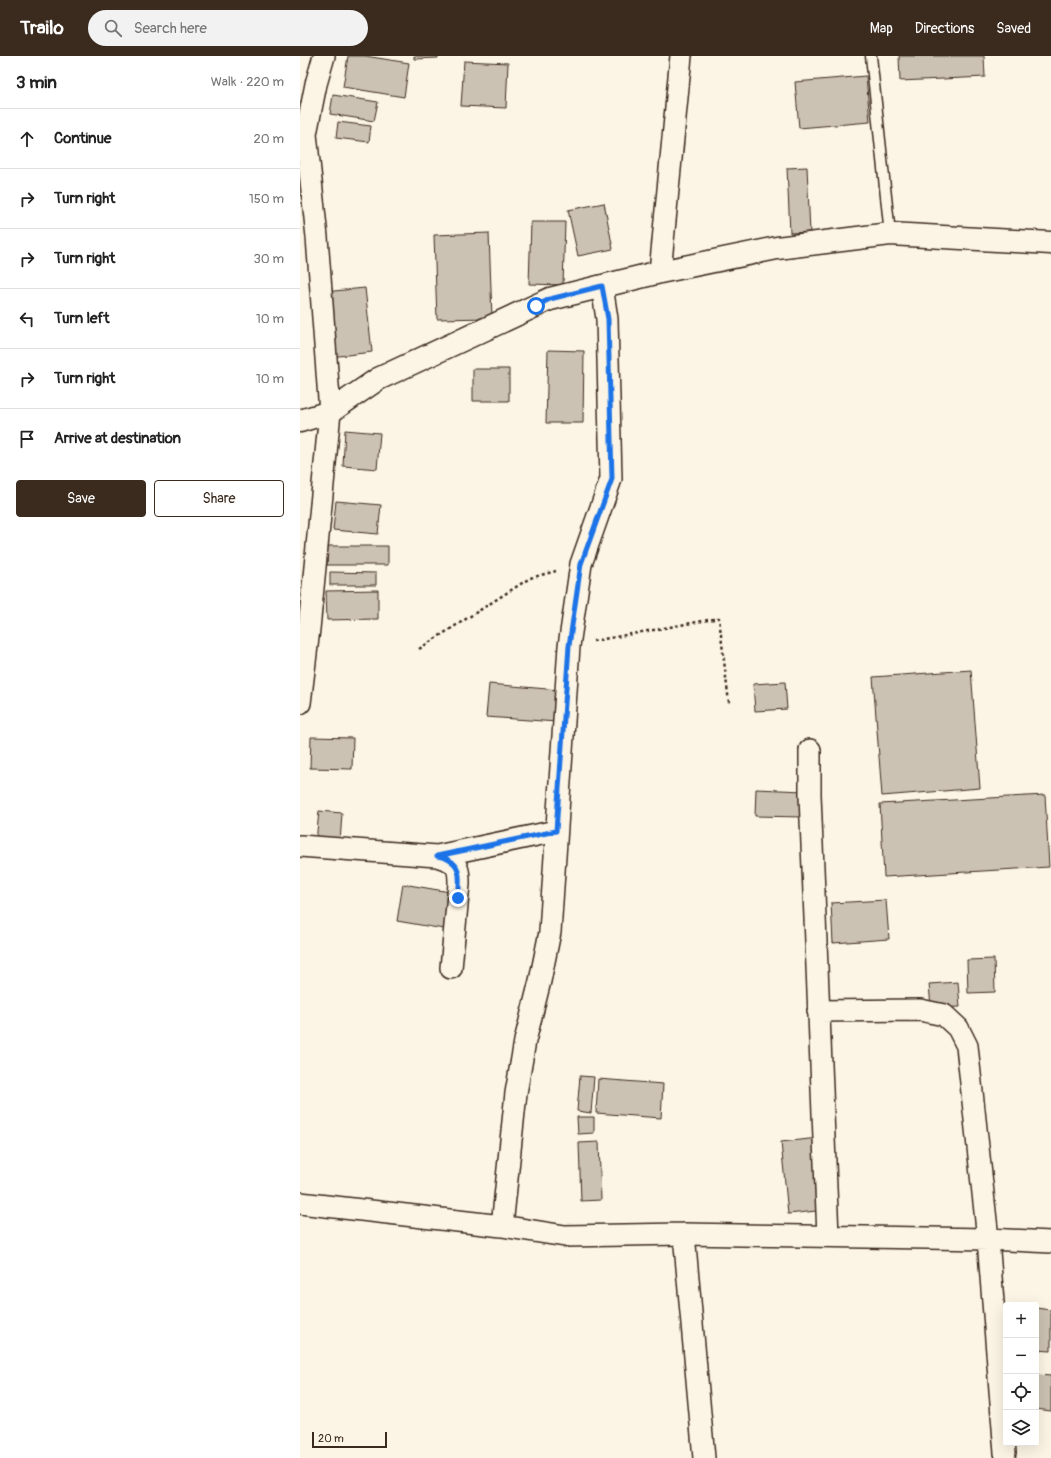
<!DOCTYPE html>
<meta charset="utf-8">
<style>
:root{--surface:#fff;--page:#f2f2f2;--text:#222;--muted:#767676;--line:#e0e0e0;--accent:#3b2a1e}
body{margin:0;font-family:Pangolin,sans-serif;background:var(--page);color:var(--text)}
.controls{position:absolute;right:12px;bottom:12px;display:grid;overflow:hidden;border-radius:4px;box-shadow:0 4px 16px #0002}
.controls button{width:36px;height:36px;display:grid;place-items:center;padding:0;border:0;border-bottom:1px solid var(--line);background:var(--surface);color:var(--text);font:20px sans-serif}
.scale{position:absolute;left:12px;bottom:10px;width:75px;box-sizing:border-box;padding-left:4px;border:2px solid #3b2a1e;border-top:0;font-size:11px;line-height:14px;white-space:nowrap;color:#3b2a1e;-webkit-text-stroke:3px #fcf5e5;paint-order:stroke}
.stop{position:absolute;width:12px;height:12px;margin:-9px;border:3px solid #1a73e8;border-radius:50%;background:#fff}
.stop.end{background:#1a73e8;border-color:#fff;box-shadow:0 1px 4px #0008}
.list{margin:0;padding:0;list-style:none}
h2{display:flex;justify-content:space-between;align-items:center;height:52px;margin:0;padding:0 16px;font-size:17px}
h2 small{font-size:13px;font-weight:400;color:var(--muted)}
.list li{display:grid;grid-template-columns:26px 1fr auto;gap:12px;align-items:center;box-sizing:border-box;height:60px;padding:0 16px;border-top:1px solid var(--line)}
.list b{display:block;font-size:15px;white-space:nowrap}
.list em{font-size:13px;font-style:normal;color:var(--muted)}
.actions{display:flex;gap:8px;padding:12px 16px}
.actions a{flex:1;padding:9px 0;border:1px solid var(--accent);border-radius:4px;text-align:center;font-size:14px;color:var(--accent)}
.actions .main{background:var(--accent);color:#fff}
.icon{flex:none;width:22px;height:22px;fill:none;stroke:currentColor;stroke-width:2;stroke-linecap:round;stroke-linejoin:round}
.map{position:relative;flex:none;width:751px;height:1402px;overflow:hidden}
header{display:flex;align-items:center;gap:24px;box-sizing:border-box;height:56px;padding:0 20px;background:var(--accent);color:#fff}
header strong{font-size:19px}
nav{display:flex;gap:22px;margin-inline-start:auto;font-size:14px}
.search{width:280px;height:36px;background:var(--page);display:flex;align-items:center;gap:10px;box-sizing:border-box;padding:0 14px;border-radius:22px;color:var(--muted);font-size:15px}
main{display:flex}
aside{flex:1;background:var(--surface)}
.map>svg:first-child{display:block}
</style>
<header>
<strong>Trailo</strong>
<div class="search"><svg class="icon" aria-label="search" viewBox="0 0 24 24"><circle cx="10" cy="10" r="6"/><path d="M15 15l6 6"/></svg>Search here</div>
<nav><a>Map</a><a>Directions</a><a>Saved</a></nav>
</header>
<main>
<aside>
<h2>3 min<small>Walk · 220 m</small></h2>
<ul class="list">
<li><svg class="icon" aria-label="ahead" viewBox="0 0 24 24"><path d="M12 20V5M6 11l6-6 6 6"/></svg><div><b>Continue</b></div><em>20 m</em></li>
<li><svg class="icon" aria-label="right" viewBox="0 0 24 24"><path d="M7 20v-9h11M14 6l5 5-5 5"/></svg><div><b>Turn right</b></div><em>150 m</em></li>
<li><svg class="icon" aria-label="right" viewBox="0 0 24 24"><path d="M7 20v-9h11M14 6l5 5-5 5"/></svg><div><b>Turn right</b></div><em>30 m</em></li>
<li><svg class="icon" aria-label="left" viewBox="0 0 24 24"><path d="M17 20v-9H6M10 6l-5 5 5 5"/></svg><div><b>Turn left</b></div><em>10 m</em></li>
<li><svg class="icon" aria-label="right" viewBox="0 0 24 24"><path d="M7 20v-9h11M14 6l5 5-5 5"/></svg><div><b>Turn right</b></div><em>10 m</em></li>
<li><svg class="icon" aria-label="arrive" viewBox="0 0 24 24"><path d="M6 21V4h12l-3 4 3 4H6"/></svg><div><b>Arrive at destination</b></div></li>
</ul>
<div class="actions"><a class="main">Save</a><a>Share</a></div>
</aside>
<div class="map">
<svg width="751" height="1402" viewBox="0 0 751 1402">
<rect width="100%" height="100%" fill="#fcf5e5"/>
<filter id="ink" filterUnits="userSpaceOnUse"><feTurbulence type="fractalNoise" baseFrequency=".025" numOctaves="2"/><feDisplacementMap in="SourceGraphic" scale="8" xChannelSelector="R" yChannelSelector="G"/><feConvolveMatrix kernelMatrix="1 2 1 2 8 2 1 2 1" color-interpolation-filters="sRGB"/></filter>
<g filter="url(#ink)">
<path fill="#ccc2b3" stroke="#3b2a1e" d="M48,0h17l44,7 -5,34 -61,-10z
M114,0h24v2l-24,1z
M599,0h85l1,21 -85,4z
M164,5l44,2 -2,45 -45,-2z
M566,20l4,46 -71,6 -4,-46z
M33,39l45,7 -4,19 -44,-7z
M38,66l33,4 -2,16 -33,-4z
M507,111l3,65 -20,1 -3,-65z
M304,147l9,46 -35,7 -10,-46z
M231,166h34l-2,63 -34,-1z
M189,177l3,85 -55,1 -3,-84z
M65,232l7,64 -41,5 -7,-65z
M248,294l36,1 -1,72h-37z
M173,313h36v32h-36z
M45,374l35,3 -3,36 -34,-3z
M36,445l45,4 -3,29 -45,-4z
M27,490h61v19h-61z
M30,516l46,1v12h-46z
M78,534v29l-51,1 -1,-29z
M671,614l9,118 -98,8 -9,-119z
M485,626l2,27 -32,2 -2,-27z
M189,628l70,6 -2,32 -71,-5z
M11,681l42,1 -1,31 -42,-1z
M456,733l48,2 -1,26 -48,-1z
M745,739l4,72 -165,10 -4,-73z
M19,755l23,2 -2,30 -24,-1z
M103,828l47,8 -6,37 -47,-8z
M586,844l3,39 -56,4 -2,-40z
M694,903l1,33 -27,1 -1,-33z
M658,926l2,25 -29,1 -2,-24z
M280,1020l14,1 -3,36 -14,-2z
M298,1023l65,5 -2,34 -65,-5z
M277,1061h17v16l-16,1z
M519,1082l7,72 -38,4 -7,-72z
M299,1086l2,58 -20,1 -2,-58z
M736,1252l15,2v41l-15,-1z
M736,1319l15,1v35l-15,-2z"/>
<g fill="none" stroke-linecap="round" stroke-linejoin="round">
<defs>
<path id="service" d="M571,0l19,178"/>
<path id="minor" d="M360,216l21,-216
M0,647l9,-74 21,-217 -13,-175 -11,-103 10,-50 8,-28
M510,694v45l18,441
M0,790l137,10c19,6 22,8 22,28l-8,84
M137,800l119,-25
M518,955l102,-1 24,5 14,13 9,18 21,193 17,214
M0,1147l202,23 63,10 119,-2 304,5 63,3
M202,1170l14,-133 9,-52 15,-60 10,-49 19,-286 12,-82 30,-85 -4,-160 -5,-33
M384,1178l20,224"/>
<path id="tertiary" d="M0,365l30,-9 48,-33 172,-80 110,-27 117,-24 113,-14 161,9"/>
</defs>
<use href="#service" stroke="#3b2a1e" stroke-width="13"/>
<use href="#minor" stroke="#3b2a1e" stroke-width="24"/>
<use href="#tertiary" stroke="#3b2a1e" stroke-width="25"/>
<path stroke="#3b2a1e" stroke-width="2.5" stroke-dasharray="3 3" stroke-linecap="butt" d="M293,585l126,-23 10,85
M119,593l111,-71 26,-7"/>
<use href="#service" stroke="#fcf5e5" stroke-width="10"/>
<use href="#minor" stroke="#fcf5e5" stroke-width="21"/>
<use href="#tertiary" stroke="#fcf5e5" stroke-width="22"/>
</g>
</g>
<g fill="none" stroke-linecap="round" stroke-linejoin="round" filter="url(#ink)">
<path stroke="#1a73e8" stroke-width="5" d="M158,842c1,-12 5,-32 -9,-38 -3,-2 -8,-3 -12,-4l119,-25 13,-185 12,-82 31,-85 -4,-160 -6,-33 -52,13 -14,7"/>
</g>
</svg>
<div class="controls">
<button>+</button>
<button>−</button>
<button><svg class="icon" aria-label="locate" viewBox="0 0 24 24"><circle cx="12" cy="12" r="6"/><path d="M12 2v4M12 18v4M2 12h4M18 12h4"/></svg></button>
<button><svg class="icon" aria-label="layers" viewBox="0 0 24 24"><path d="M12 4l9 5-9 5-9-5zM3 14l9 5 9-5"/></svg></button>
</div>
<div class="scale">20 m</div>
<div class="stop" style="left:236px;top:250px"></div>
<div class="stop end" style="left:158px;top:842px"></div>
</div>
</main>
